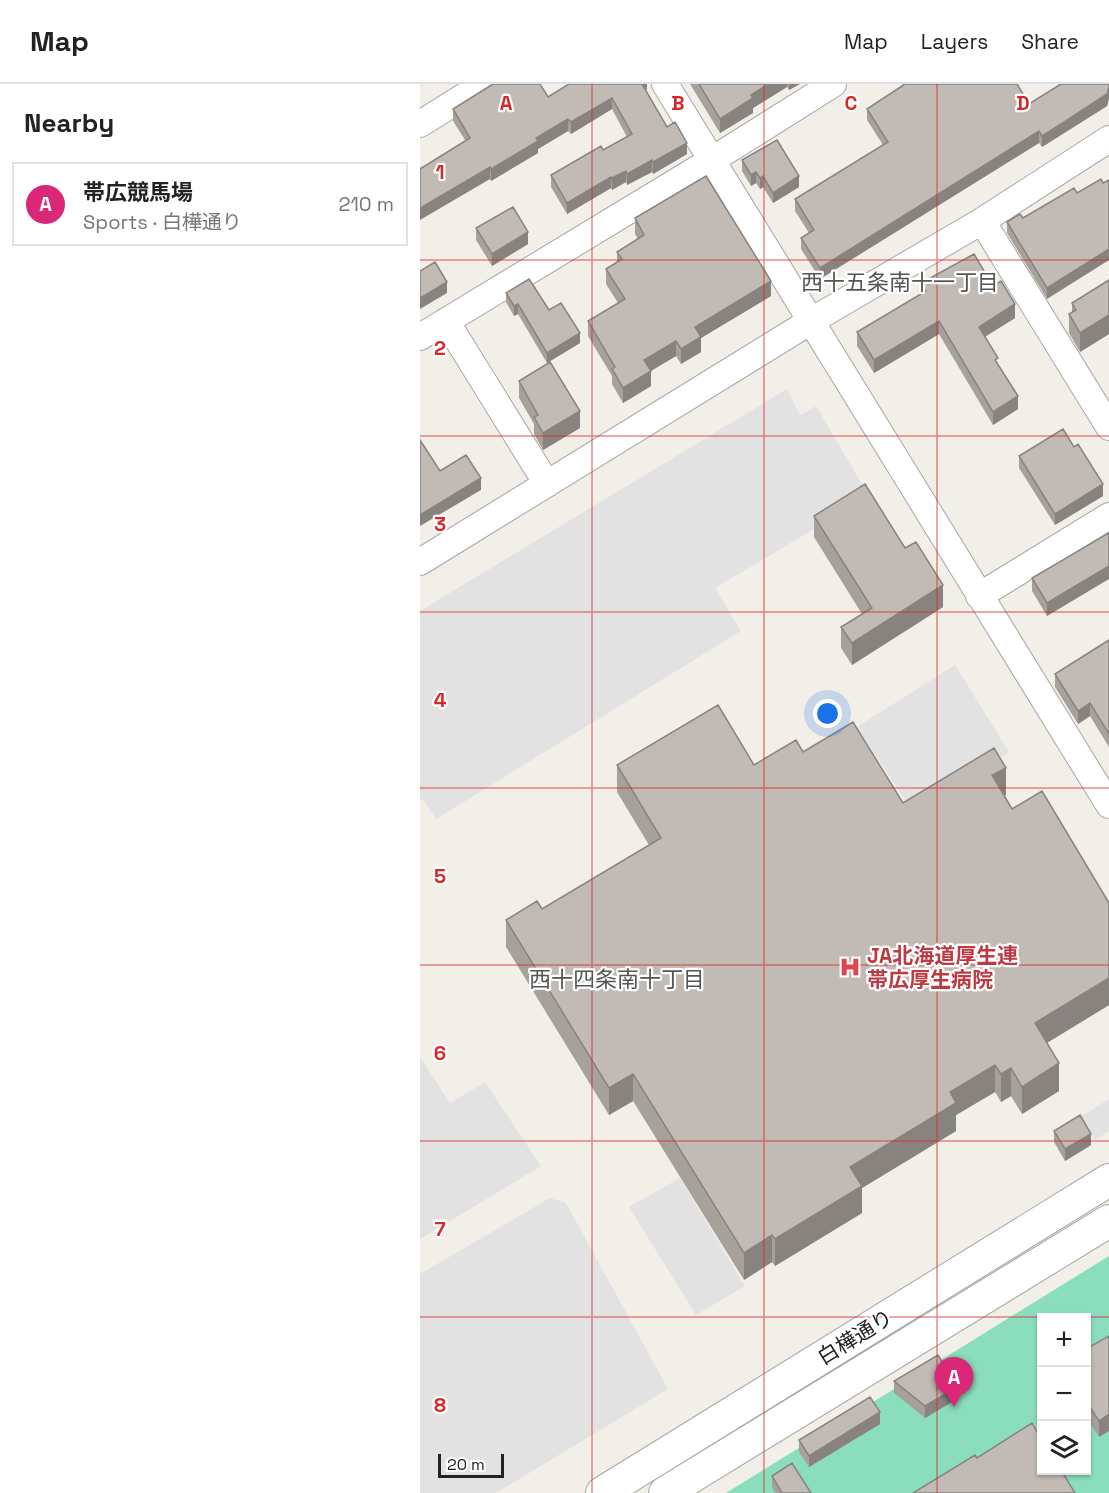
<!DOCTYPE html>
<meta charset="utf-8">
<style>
:root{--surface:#fff;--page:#f6f6f6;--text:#222;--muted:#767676;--line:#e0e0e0;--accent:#db2777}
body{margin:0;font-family:"Space Grotesk","Noto Sans JP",sans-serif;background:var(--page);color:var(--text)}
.controls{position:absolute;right:18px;bottom:18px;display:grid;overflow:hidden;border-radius:0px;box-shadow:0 2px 4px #0004}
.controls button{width:54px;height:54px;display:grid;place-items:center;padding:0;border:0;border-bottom:2px solid var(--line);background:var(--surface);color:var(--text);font:30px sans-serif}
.scale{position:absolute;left:18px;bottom:15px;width:66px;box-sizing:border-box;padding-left:6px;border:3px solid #222;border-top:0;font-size:16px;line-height:21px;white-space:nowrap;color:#222;-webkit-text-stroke:4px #fff;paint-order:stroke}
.you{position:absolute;left:408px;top:630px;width:21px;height:21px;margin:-15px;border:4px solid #fff;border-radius:50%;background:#1a73e8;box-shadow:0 0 0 9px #1a73e833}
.badge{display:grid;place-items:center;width:39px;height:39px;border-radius:50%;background:var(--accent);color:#fff;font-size:20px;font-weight:700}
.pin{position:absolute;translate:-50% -50px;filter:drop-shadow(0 2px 3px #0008)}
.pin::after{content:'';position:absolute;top:32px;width:21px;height:18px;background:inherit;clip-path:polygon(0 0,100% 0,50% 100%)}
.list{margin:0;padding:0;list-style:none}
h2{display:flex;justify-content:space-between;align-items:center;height:78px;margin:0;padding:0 24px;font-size:26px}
h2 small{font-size:20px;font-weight:400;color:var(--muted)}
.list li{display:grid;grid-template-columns:39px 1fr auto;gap:18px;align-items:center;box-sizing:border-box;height:84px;margin:0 12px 12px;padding:0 12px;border:2px solid var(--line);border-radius:0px}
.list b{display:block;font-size:22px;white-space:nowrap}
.list p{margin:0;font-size:20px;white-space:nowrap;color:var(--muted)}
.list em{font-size:20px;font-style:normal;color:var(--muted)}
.icon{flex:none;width:33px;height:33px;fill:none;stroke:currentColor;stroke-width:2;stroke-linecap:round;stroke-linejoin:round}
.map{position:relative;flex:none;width:689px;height:1409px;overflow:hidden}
header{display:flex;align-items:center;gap:36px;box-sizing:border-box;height:84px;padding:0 30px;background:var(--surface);border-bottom:2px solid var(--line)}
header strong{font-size:28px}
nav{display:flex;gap:33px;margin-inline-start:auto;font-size:21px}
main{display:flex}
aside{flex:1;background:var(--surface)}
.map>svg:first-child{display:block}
</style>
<header>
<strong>Map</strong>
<nav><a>Map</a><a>Layers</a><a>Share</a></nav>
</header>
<main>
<aside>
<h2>Nearby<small></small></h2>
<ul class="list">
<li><span class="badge">A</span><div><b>帯広競馬場</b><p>Sports · 白樺通り</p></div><em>210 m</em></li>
</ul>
</aside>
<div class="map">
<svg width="689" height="1409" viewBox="0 0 689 1409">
<rect width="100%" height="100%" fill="#f2efe9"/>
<path fill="#8adebd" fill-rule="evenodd" d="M689,1172v237h-383zM622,1234h44v152h-44z"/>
<path fill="#e2e2e2" d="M367,305l13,26 16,-9 53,90 -154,92 26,43 -305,188 -13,-20 -3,1v-189z
M535,581l54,87 -97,59 -55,-84z
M0,973l30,46 35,-21 56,84 -121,73z
M689,1015v32l-14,9 -14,-23z
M260,1094l65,108 -49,29 -67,-108z
M130,1114l16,5 102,186 -172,104h-76v-219z"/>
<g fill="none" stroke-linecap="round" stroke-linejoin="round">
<defs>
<path id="minor" d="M245,0l444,721
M0,40l64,-40
M562,137l127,206
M26,237l101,163
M0,253l292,-177 121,-76
M0,478l391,-241 171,-100 127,-82
M559,512l130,-80"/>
<path id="tertiary" d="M182,1409l507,-313
M245,1409l444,-272"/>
</defs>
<use href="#minor" stroke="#a6a6a6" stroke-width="28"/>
<use href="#tertiary" stroke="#a6a6a6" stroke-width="34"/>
<use href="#minor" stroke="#fff" stroke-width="26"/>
<use href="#tertiary" stroke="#fff" stroke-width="32"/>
</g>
<path fill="#a7a19c" d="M227,0v5l-1,1 21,37 20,27 -34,20 -1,-2 -25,13 -1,-3 -14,8 -1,-2 -44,26 -16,-27v-12l52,-25 24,-13 -15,-28 -41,25 -3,-3 -30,18v4l-47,28 -38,-60v-12z
M270,0h110l-11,6 -2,-3 -34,21v5l-33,20z
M482,0h115l12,20 30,-19v-1h50l-2,22 -65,41 -3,-4 -219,136 -19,-30v-11l8,-5 -14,-22v-12l88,-54 -16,-25v-11l36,-24z
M322,76l57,27 -26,16 -10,-16 -3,2 -4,-6 -5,3 -9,-15z
M683,99l-56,116 -40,-66v-11l16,-4 54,-25z
M215,134l136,78 -70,42v14l-20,12 -5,-8 -25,15v15l-28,17 -11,-19v-8l-24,-40v-15l30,-18 -12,-19v-15l11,-7v-10l21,-13 -3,-5z
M56,144l52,16 -36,22 -16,-26z
M689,196v54l-29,18 -11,-19v-19l3,-2v-9z
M501,199l72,3 22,32 -30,19 13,27 20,45 -25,16 -54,-91 -65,39 -17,-27v-14l64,-38z
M86,209l43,17 31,33 -33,20 -29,-49 -4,2 -8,-14z
M99,297l61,47 -37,22 -9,-16v-10l-15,-26z
M599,372l84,40 -48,29 -36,-57z
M394,432l129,91 -91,58 -11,-17v-21l21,-13 -48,-77z
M689,449l-62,83 -15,-25v-13z
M689,556v107l-19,-31 -12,8 -23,-37v-13z
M383,668l100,51 103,-8h-2l105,210 -62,38 12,48 -37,23 -11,-18 -10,6 -6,-10 -39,23v16l-94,57v25l-87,53 -3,-4 -28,18 -111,-179 -24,14 -103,-168v-27l36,-11 107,-64 -32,-53v-27h137z
M634,1047l37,14 -26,16 -11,-19z
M689,1252l-10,101 -13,-19v-69z
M474,1297l63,18 -32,19 -31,-25z
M460,1340l-71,43 -10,-15v-12z
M352,1392l39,17h-36l-3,-6z"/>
<path fill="#88837f" d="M221,0h6v5l-6,4z
M348,0h19v3l-34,21v5l-33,20v-14l31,-24z
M369,0h11l-11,6z
M689,3v12l-2,7 -65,41v-11z
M192,14v11l-41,25v-12z
M148,35v12l-30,18v4l-47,28v-12l45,-31z
M619,47v12l-219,136v-11z
M267,59v11l-34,20v-12z
M232,76v12l-25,13v-11z
M70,83v12l-70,41v-12z
M206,87v11l-14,8v-12z
M336,88v11l-5,3v-11z
M343,92v11l-3,2v-11z
M379,92v11l-26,16v-10z
M191,93v11l-44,26v-11z
M108,148v12l-36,22v-12z
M689,165v11l-62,39v-11z
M351,197v15l-70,42v14l-20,12v-15l14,-22z
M27,198v11l-27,16v-11z
M98,220v10l-4,2v-10z
M595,220v14l-36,22v-13z
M689,231v19l-29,18v-19z
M519,237v13l-65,39v-13z
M160,249v10l-33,20v-10z
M256,257v15l-32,19v-15z
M231,287v15l-28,17v-15z
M598,312v13l-25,16v-13z
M160,327v17l-37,22v-17z
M61,394v12l-61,36v-11z
M683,400v12l-48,29v-11z
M689,482v13l-62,37v-13z
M523,501v22l-91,58v-22z
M670,619v13l-12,8v-13z
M586,684v27l-14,7v-27z
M689,894v27l-74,45v-27z
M639,979v28l-37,23v-27z
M575,981v27l-39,23v16l-94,57v25l-87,53v-27l75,-72 100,-75z
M591,984v28l-10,6v-28z
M213,990v27l-24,14v-27z
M671,1050v11l-26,16v-12z
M352,1151v27l-28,18v-27z
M537,1303v12l-32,19v-12z
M460,1328v12l-71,43v-11z
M689,1330v17l-10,6v-16z"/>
<path fill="#c2bbb5" stroke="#88837f" stroke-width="1.5" d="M73,0h47l8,13 21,-13h73l25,43 8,-5 12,21 -34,19 -1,-2 -25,14 -1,-3 -14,7 -1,-1 -44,26 -16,-28 50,-29 2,4 29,-16 -20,-36 -41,24 -3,-3 -32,19 2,3 -47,28 -1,-2 -70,41v-39l50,-31 -17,-29z
M279,0h69l-17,11 2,3 -33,21z
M485,0h112l12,20 32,-20h48v3l-2,7 -49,32 -16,10 -3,-5 -219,137 -19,-30 13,-8 -19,-31 93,-57 -21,-33z
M357,56l22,36 -26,17 -10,-17 -3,2 -4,-6 -5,3 -9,-15z
M286,92l65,105 -76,46 6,10 -20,12 -5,-8 -32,19 7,11 -28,17 -11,-19 3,-2 -27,-46 37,-22 -19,-30 16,-10 -5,-7 27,-17 -9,-17z
M681,95l2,4 6,-3v69l-62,39 -40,-66 13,-8 3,4 51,-30 3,5z
M93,123l15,25 -36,22 -16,-26z
M554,170l19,32 8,-5 14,23 -36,23 19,31 -3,2 23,36 -25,16 -54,-91 -65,39 -17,-28 69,-41 -5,-8z
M15,178l12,20 -27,16v-27z
M109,195l20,31 12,-7 19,30 -33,20 -29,-49 -4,2 -8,-13z
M689,196v35l-29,18 -11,-19 7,-4 -4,-7z
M130,278l30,49 -37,22 -9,-16 4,-2 -19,-34z
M643,345l11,18 4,-3 25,40 -48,30 -36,-58z
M0,356l20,31 26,-16 15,23 -61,37z
M445,400l40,64 11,-6 27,43 -91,58 -11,-16 31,-19 -58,-92z
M689,449v33l-62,37 -15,-25z
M689,556v94l-19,-31 -12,8 -23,-37z
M298,621l36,60 42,-25 7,12 50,-30 50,81 91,-55 12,20 -14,7 20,34 30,-18 67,112v75l-74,45 24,40 -37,24 -11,-19 -10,6 -6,-9 -45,27 6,11 -106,64 12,19 -87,53 -3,-4 -28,18 -111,-179 -24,14 -103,-168 31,-19 5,8 119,-71 -44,-73z
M660,1031l11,19 -26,15 -11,-18z
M689,1252v78l-10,7 -13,-20v-13l2,-1 -2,-2v-36z
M518,1271l19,32 -32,19 -31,-25z
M450,1313l10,15 -71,44 -10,-16z
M612,1339l9,16v31h20l14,23h-162l62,-38 2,3z
M372,1379l19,30h-29l-10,-17z"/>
<path fill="none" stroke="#d62828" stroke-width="1.5" stroke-opacity="0.55" d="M172,0v1409M344,0v1409M517,0v1409M0,176h689M0,352h689M0,528h689M0,704h689M0,881h689M0,1057h689M0,1233h689"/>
<defs>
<symbol id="hospital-bare" viewBox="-9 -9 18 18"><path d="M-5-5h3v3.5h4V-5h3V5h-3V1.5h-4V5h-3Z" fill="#e0444e" stroke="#fff" stroke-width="2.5" paint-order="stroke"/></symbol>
</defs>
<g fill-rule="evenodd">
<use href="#hospital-bare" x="415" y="868" width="30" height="30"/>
</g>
<g text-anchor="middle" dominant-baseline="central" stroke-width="4.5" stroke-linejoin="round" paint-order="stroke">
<g font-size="21" font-weight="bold" fill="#be3a42" stroke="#fff" text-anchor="start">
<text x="447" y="871">JA北海道厚生連<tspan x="447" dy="24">帯広厚生病院</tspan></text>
</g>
<g font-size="21" fill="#222" stroke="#fff">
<text transform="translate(435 1253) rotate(-32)">白樺通り</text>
</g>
<g font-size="22" fill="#555" stroke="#fff">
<text x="480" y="198">西十五条南十一丁目</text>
<text x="197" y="895">西十四条南十丁目</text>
</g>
</g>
<g font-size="20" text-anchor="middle" font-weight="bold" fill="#d62828" stroke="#fff" stroke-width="4.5" stroke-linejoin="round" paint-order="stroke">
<text x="86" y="26">A</text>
<text x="258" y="26">B</text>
<text x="431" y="26">C</text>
<text x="603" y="26">D</text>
<text x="20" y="95">1</text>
<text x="20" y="271">2</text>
<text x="20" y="447">3</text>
<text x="20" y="623">4</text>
<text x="20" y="799">5</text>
<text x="20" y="976">6</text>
<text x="20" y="1152">7</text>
<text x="20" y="1328">8</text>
</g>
</svg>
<div class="controls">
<button>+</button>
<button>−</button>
<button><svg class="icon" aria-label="layers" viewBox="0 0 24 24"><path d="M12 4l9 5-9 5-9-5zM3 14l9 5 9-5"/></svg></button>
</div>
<div class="scale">20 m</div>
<div class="you"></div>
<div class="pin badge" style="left:534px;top:1323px">A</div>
</div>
</main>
